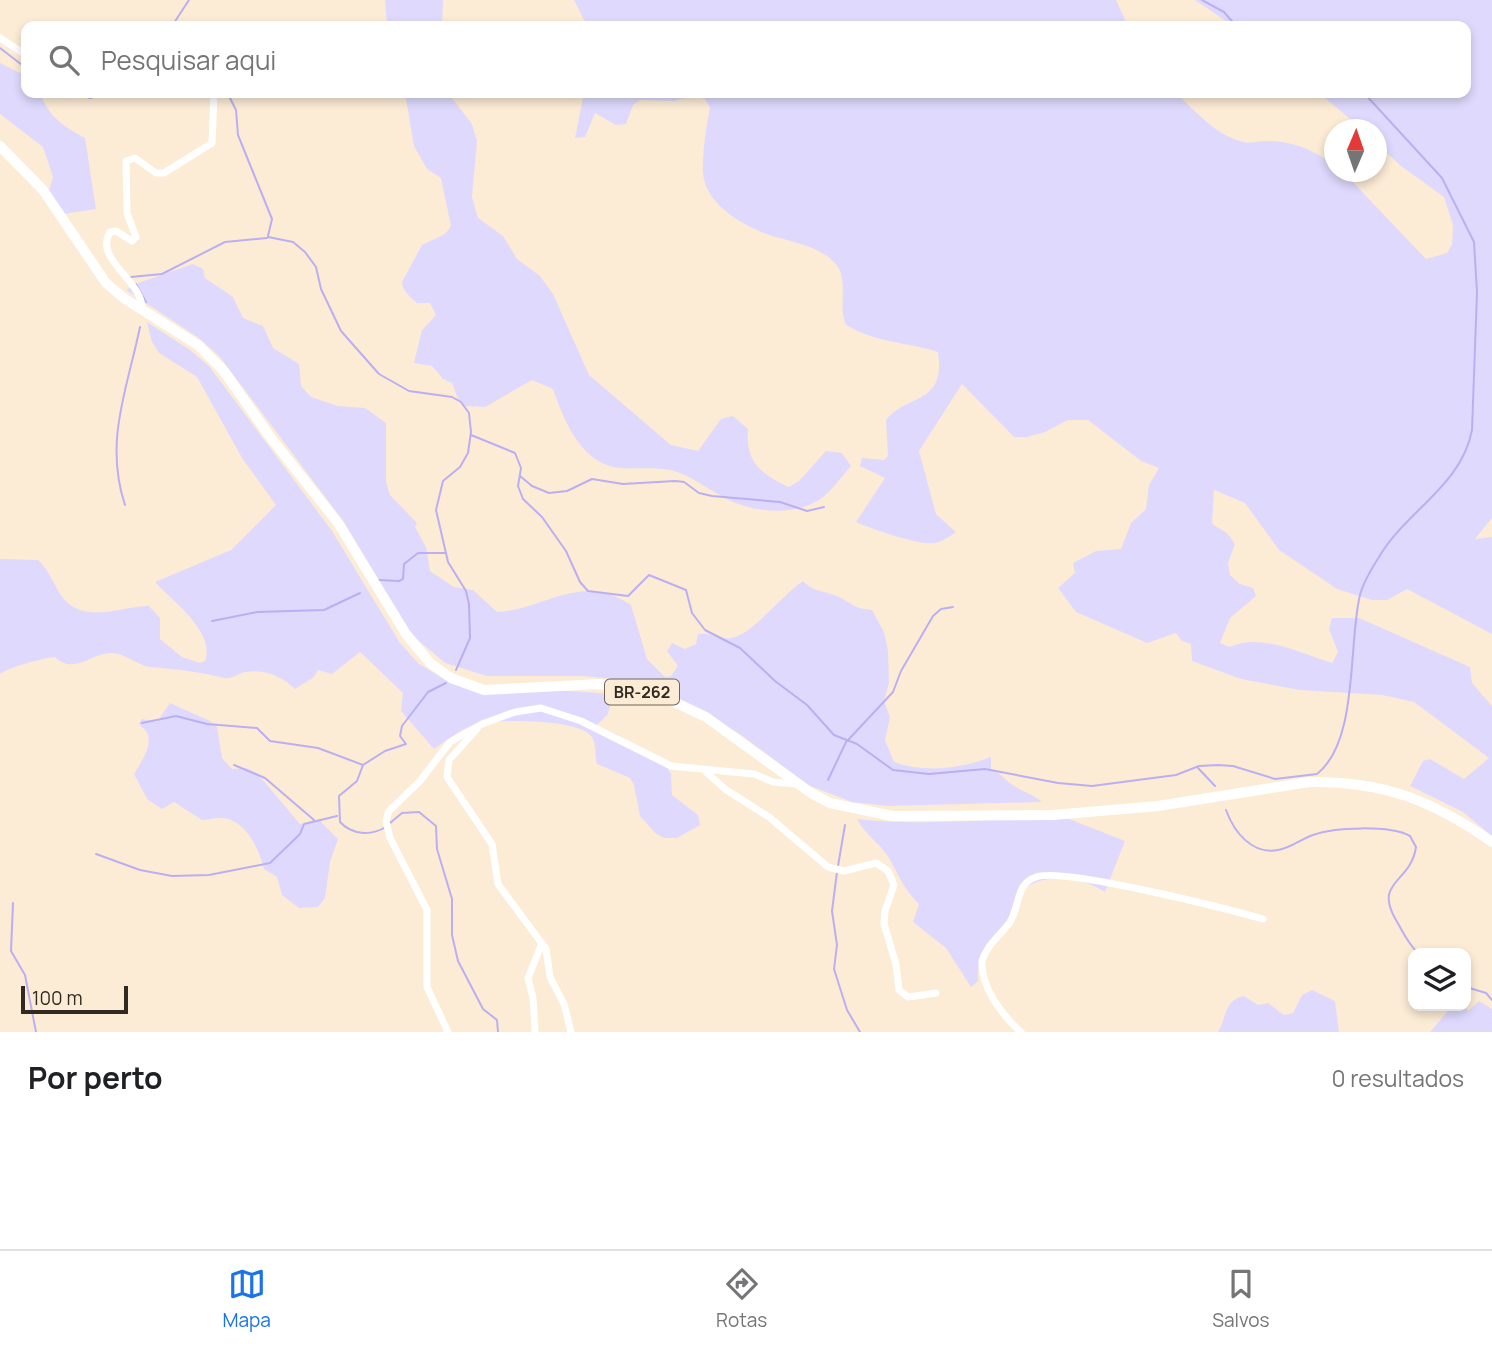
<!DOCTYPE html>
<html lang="pt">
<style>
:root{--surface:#fff;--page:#f2f2f2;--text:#202124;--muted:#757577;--line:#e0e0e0;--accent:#1a73e8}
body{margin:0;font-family:Manrope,sans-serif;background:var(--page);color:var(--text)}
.controls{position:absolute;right:21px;bottom:21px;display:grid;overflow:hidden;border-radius:14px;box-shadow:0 4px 10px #0003}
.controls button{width:63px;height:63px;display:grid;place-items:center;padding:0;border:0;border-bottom:2px solid var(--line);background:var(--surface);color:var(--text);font:35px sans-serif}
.compass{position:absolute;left:1324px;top:119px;width:63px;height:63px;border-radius:50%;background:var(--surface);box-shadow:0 4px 10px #0003;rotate:2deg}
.scale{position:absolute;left:21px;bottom:18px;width:107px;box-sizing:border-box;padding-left:7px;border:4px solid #302a21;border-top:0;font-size:19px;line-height:24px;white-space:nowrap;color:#302a21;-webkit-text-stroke:5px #fcecd6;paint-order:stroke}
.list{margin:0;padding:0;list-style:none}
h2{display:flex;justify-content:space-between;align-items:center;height:91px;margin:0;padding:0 28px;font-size:30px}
h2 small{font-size:23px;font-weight:400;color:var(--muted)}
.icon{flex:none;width:38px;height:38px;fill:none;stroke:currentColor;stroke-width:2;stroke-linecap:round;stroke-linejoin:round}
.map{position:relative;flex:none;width:1492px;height:1032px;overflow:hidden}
.search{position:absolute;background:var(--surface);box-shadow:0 4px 10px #0003;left:21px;right:21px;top:21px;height:77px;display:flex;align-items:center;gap:18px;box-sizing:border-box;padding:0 24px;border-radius:14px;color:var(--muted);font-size:26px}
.sheet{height:217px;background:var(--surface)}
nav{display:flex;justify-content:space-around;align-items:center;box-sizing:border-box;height:98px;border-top:2px solid var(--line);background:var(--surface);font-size:19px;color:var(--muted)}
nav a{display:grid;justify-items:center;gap:4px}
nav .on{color:var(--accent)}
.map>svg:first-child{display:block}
</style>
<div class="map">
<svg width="1492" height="1032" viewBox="0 0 1492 1032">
<rect width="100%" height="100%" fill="#fcecd6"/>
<path fill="#dfdafd" d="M385,0h58l-1,26h-55z
M574,0h542l12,26h-541z
M1195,0h297v518l-17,21 17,-2v97l-85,-45 -20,11h-15l-35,-11 -58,-39 -34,-47 -31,-13 -2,34 15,9 8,11 -7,19 2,12 10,9 13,4 3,8 -26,22 -10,25 10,4c29,-15 73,7 102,16l6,-11 -9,-23 3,-11h27l111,49 2,16 20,23v130l-29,-24 -53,-26 13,-25 7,-2 34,20 25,-21 -75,-56 -32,-7 -82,-5 -59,-11 -49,-18 -1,-17 -9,-3 -6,-8 -29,10 -71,-31 -18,-24 17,-15 -2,-10 23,-12 25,-2 10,-26 15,-14 3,-24 10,-17 -18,-7 -53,-41h-20l-23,12 -18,5h-13l-52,-53 -43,67 17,63 20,18c-6,4 -13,9 -20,11 -15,3 -65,-14 -80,-21l29,-44 -25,-12 2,-8 22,2 4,-4 -2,-36c22,-27 60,-15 52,-68 -35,-11 -58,-8 -92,-27 -9,-20 4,-45 -11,-62 -15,-16 -39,-20 -59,-26 -28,-8 -71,-31 -73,-64 -1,-20 3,-45 7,-65l-5,-9 -11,-3 -21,5 -33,-1 -7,5 -7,19 -10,1 -21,-12 -10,24 -10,1 9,-45h591c22,18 39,42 69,49 6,2 14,-1 21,-1 24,-1 52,9 69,25v6h7l7,5 78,82 21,-6 5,-9 1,-19 -9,-28 -43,-31 -24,-22 -1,-14 -14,-1 -43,-36h147v-67h-233z
M0,63l26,13v17h14c8,23 24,34 45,45l11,71 -32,5 -15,-23 4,-14 -10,-30 -43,-33z
M405,93h43l24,31 5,17 -5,56 6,21 25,18 14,23 23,17 13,18 36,81 82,70 27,6 23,-32 12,-3 15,13c-3,32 12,45 41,58l10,-6 27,-30 16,2 9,13c-10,11 -21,28 -34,35 -25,15 -63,11 -88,-1 -18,-8 -34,-22 -52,-28 -21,-7 -44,-1 -64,-5 -34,-8 -50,-49 -60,-78l-21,-9 -47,27 -20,-1 -7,-7 -6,-16 -9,-4 -11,-13 -18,-3 8,-33 14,-15 -6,-12h-13c-6,-5 -15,-13 -15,-21l20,-37 23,-11 6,-8 -10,-48 -14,-9 -13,-23z
M193,264l10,5 2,9 28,19 10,21 20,8 10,22 26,16 2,22 10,11 27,9 27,2 21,15v58l4,14 27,28 -2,4 11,20 4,24 24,16 19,3 24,22c50,-3 84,-41 134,-7l16,54 18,18 6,-1 7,-10 -11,-15 5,-8 13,6 11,-5 2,-10c13,-3 24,8 37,3 20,-6 47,-42 68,-56 11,11 18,9 31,14 19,7 15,13 38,15l12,22 4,19 1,32 -5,18 6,16 -5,23 9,22c32,11 65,7 97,-5v13c11,3 15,12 25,17 9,6 17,7 26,15l-154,4 -36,-4 -44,-17 -68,-51 -65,-37 -64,-18 -27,-3h-97l-42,-13 -33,-28 -68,-113 -124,-165 -21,-19 -73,-48 12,-7z
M147,322l43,28 19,16 123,165 68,112 19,21 32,19 162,11 -5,20 -12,12 20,8 51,33 4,7 1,21 26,20 2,10 -23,13h-13l-9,-5 -15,-17 -6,-31 -4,-7 -33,-14c-3,-9 1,-22 -8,-30 -16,-15 -98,-16 -118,-8 -13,5 -25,15 -37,23l-33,-38 2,-18 -43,-41 -28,22 -14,-4 -4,7 -19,12c-13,-12 -30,-20 -49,-17 -8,1 -13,7 -21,6 -24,-6 -50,-9 -75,-11 -14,-2 -26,-15 -40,-14 -20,1 -36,22 -55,4 -11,1 -46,10 -55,17v-115l38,1c12,11 16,26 25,38 22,27 58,8 86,8l11,12v21l22,18 18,6 5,-2c11,-29 -33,-60 -50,-79l76,-32 45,-45 -34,-47 -45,-81 -38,-24 -7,-11z
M170,703l40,18 7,6 5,31 10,11 15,-1 10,5 43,51 19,-4 19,19 -8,23 -5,36 -7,9 -19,1 -17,-13 -5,-18 -13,-8c-5,-20 -19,-52 -45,-51 -5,0 -11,2 -17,2l-28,-18 -12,7 -15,-10 -13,-25c6,-10 21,-31 12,-43 -2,-3 -6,-4 -7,-8l3,-4 15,3z
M1064,817l61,24 -20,51c-25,-16 -65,-21 -86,2 -7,8 -7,16 -11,25 -13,23 -32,30 -30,62l-7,6 -25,-39 -33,-26 6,-18c-17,-17 -19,-27 -30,-46 -9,-15 -24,-23 -32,-39 67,8 139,-1 207,-2z
M1312,990l23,11 4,31h-121c9,-15 6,-32 26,-36l14,9 10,-2 16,12 9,-2 9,-18z
M1479,1001l13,8v23h-62l22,-26h12l4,5z"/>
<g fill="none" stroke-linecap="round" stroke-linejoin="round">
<path stroke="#bbaff2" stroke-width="2" d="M1202,0l22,12 12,14
M172,26l17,-26
M0,48l26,20
M78,93l12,5 16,-5
M171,93l7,3 34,-2
M218,93l10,1 8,16 2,25 34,84 -4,17
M268,237l25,5 12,10 11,15 5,22 20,42 38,43 30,17 43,6 9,5 8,11 2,19 -3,21 -8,14 -17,14 -7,29 12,52 18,29 3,13 1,34 -14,32
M131,277l31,-3 63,-32 42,-4
M136,284l10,18
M471,435l44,18 6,15 -3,18 5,13 19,18 24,34 14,31 8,9 40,5 21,-21 37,15 6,23 13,17 35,18 35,33 32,24 27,30 23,9 36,26 36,4 56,-5 73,14 34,3 84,-11 23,-9 19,-1 15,1 42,13 42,-5c42,-33 31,-131 43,-179 3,-12 12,-27 19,-38 27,-46 83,-72 93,-127l5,-138 -3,-50 -32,-64 -78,-85
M520,476l12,10 17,7 18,-2 25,-12 31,5 52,-3 9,1 15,11 13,3 68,6 27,9 17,-4
M125,505c-21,-64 2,-115 15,-178
M379,580l20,1 4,-2 1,-15 14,-11h27
M212,621l45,-9 67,-2 36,-17
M142,723l34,-7 31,8 50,4 13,13 48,7 45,17 22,-14 21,-7 -6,-8 2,-10 26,-34 18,-9
M849,739l44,-47 8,-21 32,-55 8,-7 12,-2
M234,765l31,13 49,42
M363,765l-6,16 -18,15 1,26c12,13 31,14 46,5
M1198,768l17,18
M828,780l19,-40
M1226,810c8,22 26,45 52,40 13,-2 23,-11 35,-15 21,-8 77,-10 97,1l6,11c-5,36 -43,34 -20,73 7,12 12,24 22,33
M390,823l12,-10 17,-1 17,14 1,23 15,50v36l6,26 25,48 14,11 1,12
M96,854l44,16 32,6 37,-1 61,-12 30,-29 4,-10 33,-8
M838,866l7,-41
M837,872l-5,39 5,34 -3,24 13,41 13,22
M13,903l-2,48 14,24 11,57
M1466,987l20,6 6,7"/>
<path stroke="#fff" stroke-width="7" d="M0,38l26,17
M142,310c2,-29 -49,-50 -32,-78l6,-1 16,10 4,-4 -9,-24 -1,-52 9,-3 21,15h8l48,-30 2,-50
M477,729l-28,31 -2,17 45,67 6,40 48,65 4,28 14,27 7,28
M706,772l19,17 44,28 59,50 16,4 32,-8 12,8 6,14 -9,26 -1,13 12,40 3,26 9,7 28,-4
M448,1032l-21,-45v-77l-37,-72 -4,-17 3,-10 31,-30 30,-39 32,-18 33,-12 26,-4 40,13 90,45 83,8 19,8 23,2
M535,1032l-2,-34 -5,-20 14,-35
M1021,1032c-19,-17 -40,-44 -39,-71 5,-17 19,-26 28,-39 10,-15 5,-38 26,-45 26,-10 192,32 227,42"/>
<path stroke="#fff" stroke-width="10" d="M0,146l43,44 63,93 19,16 73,46 25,25 48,68 67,85 68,111 24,29 21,15 33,12 115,-6 32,5 37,10 38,18 105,76 19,10 62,13 161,-1 105,-9 151,-24c74,-1 123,18 183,60"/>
</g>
<g text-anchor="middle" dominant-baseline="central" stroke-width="6" stroke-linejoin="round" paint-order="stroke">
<rect fill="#fcecd6" stroke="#6d6457" stroke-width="2" x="605" y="679.5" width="74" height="25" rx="5"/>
<g font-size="16" font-weight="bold" fill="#302a21">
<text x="642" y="692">BR-262</text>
</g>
</g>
</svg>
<div class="controls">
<button><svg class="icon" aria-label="layers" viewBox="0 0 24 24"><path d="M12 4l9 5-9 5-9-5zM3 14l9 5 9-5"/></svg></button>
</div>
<svg class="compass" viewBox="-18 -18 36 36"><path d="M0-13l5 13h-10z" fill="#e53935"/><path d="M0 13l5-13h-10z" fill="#757577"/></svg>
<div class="scale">100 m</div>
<div class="search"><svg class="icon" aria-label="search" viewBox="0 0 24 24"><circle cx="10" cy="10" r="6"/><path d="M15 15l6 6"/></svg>Pesquisar aqui</div>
</div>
<section class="sheet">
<h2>Por perto<small>0 resultados</small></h2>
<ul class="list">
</ul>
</section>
<nav>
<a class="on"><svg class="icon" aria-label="map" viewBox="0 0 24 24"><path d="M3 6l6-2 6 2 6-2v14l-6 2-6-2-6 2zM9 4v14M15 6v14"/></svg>Mapa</a>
<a><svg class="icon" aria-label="directions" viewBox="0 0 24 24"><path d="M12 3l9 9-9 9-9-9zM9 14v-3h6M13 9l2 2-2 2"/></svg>Rotas</a>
<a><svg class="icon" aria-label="saved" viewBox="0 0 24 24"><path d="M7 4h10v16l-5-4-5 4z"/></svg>Salvos</a>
</nav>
